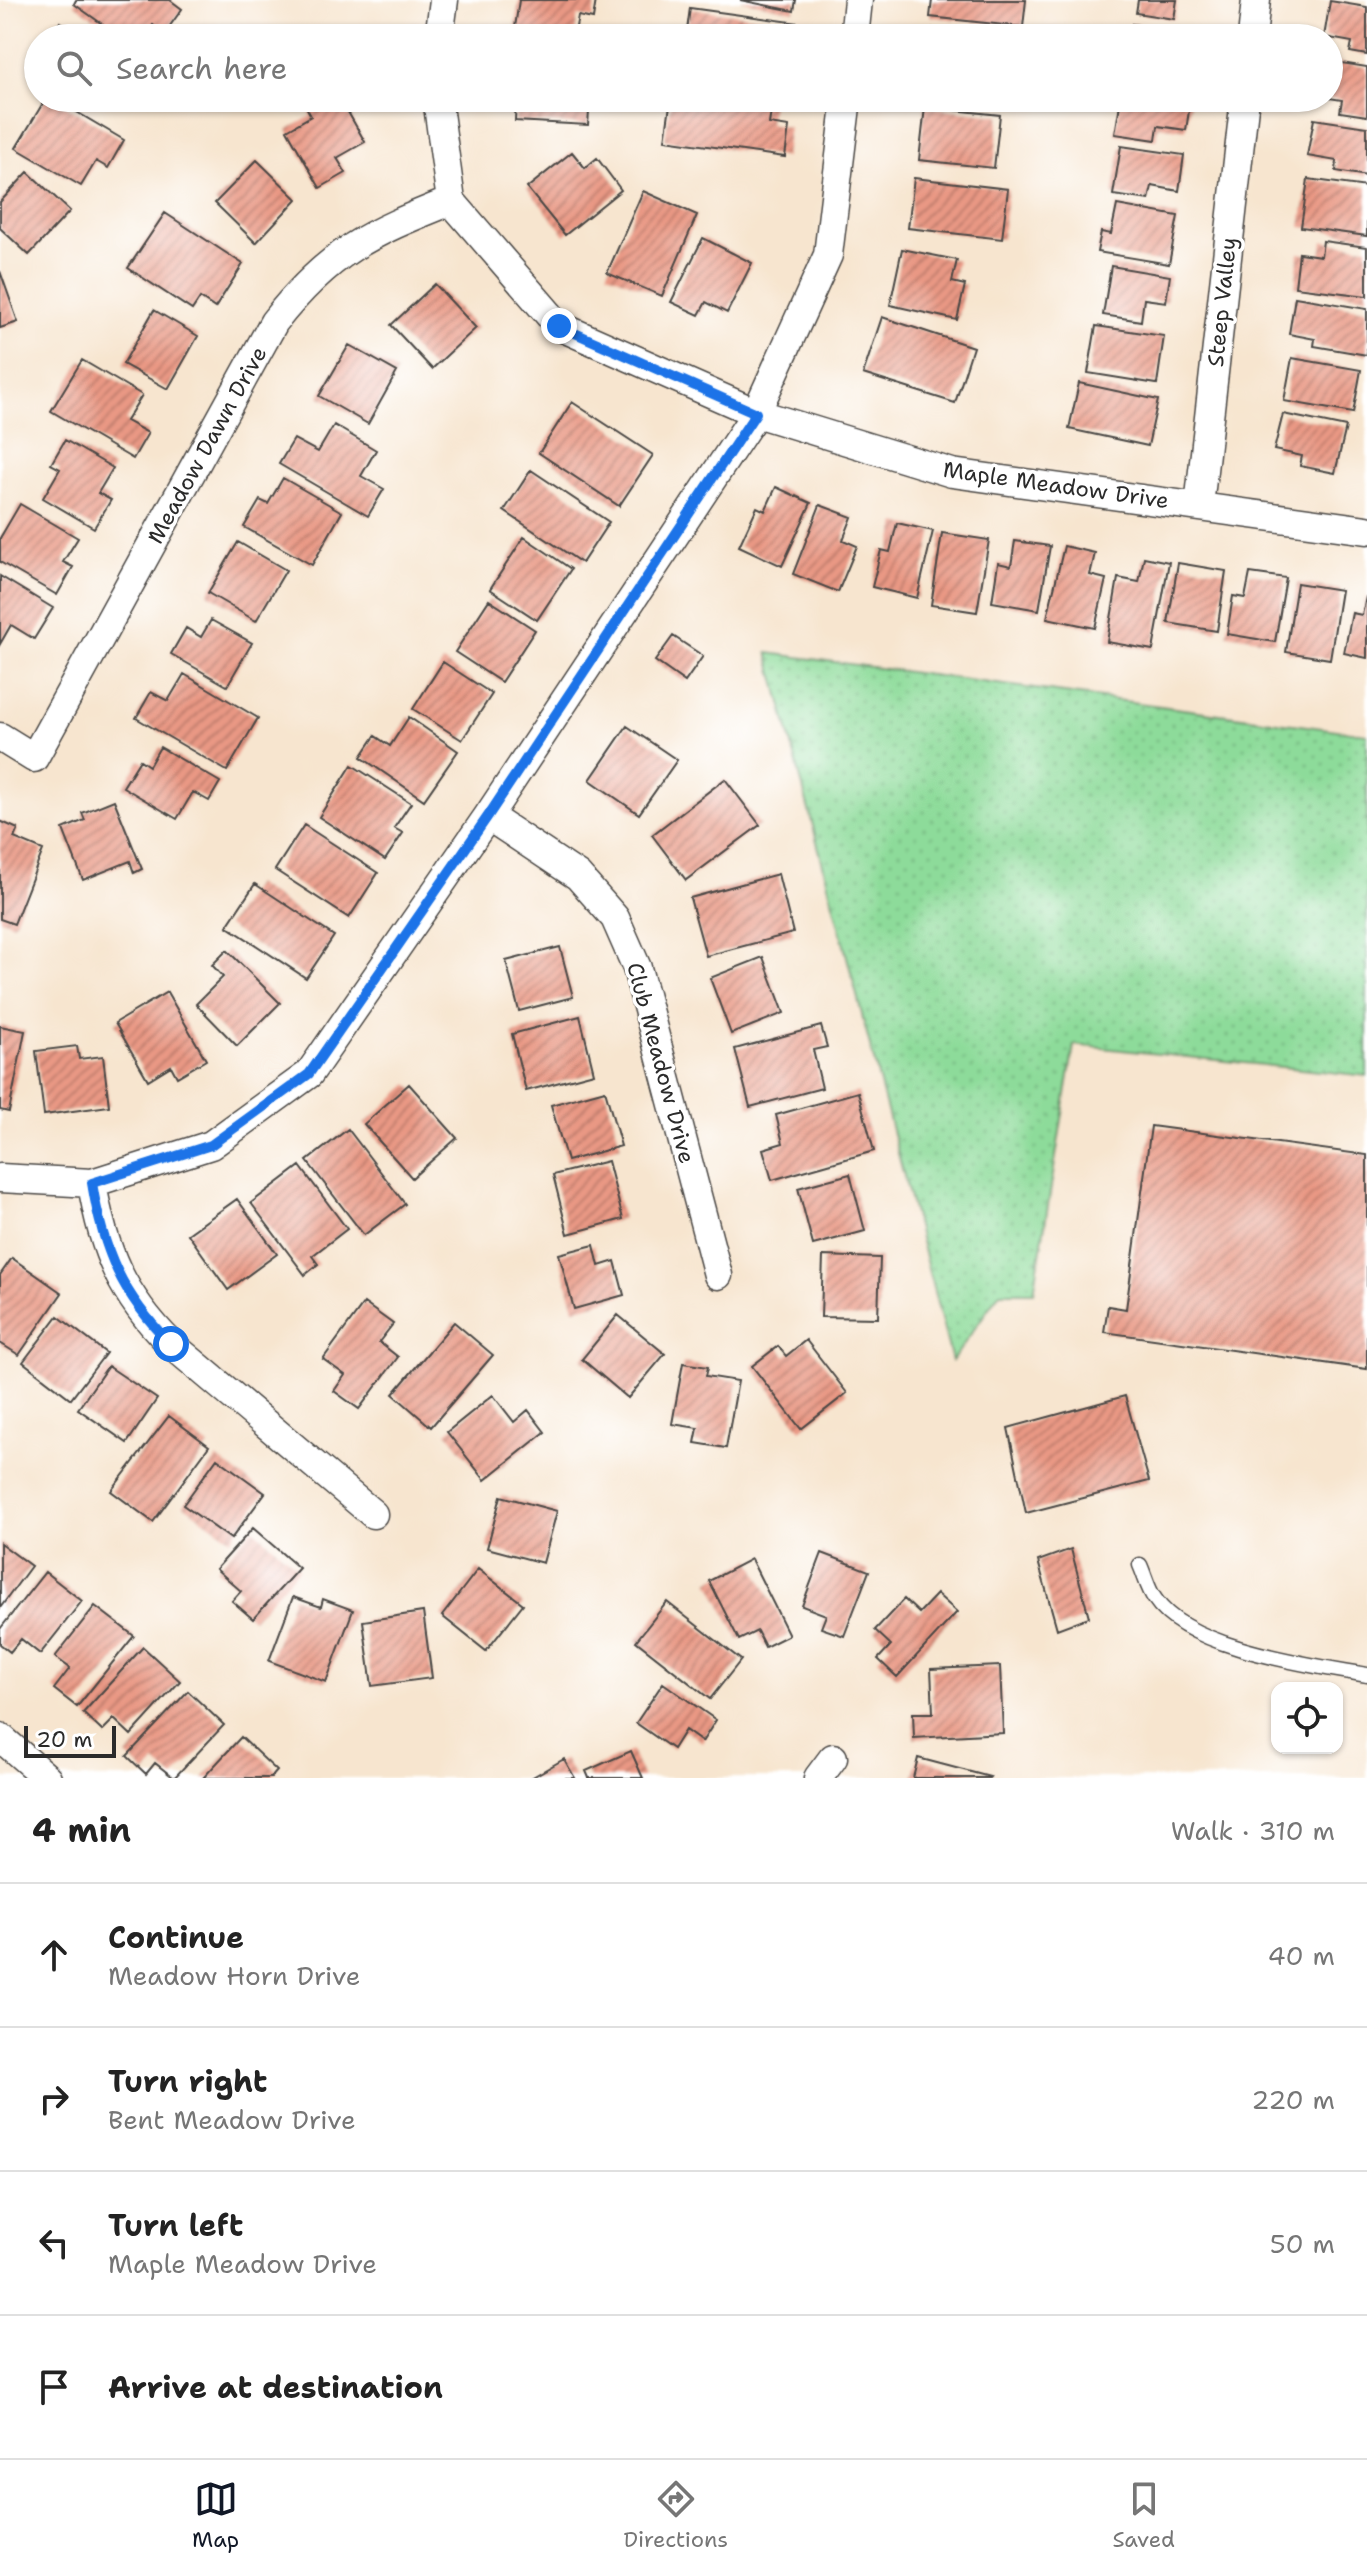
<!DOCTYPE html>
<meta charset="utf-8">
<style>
:root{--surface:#fff;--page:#f2f2f2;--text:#222;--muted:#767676;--line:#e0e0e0;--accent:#111827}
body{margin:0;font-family:"Shantell Sans",sans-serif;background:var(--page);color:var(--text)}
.controls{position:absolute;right:24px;bottom:24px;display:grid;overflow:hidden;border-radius:16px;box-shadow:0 2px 6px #0004}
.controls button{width:72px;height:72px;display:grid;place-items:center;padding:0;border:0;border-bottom:2px solid var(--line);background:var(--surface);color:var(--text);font:40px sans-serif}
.scale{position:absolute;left:24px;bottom:20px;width:92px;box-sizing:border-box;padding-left:8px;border:4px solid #2b2b2b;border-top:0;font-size:22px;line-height:28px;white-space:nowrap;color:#2b2b2b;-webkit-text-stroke:6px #fff;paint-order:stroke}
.stop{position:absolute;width:24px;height:24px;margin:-18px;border:6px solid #1a73e8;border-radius:50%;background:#fff}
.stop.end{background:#1a73e8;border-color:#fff;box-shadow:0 2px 8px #0008}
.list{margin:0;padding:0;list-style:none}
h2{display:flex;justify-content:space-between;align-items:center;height:104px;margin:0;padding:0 32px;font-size:34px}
h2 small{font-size:26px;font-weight:400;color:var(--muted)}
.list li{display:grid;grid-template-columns:52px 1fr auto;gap:24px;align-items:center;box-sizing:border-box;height:144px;padding:0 32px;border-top:2px solid var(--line)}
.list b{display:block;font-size:30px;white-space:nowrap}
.list p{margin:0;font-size:26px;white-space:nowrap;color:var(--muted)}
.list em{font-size:26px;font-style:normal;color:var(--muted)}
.icon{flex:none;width:44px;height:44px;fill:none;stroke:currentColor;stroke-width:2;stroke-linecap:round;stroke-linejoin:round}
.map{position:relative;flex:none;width:1367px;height:1778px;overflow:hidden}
.search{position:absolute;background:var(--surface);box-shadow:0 2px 6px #0004;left:24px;right:24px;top:24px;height:88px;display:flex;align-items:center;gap:20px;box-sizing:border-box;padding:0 28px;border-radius:44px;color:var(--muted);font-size:30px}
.sheet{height:680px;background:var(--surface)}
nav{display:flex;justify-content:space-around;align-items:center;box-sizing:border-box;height:112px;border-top:2px solid var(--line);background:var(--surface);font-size:22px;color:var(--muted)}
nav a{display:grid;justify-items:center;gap:4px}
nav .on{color:var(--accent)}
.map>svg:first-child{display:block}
</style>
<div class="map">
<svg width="1367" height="1778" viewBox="0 0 1367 1778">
<defs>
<pattern id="grass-dots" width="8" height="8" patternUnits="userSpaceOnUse" patternTransform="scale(2)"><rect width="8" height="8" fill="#8ddb9a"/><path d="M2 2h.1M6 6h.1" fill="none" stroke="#7abc85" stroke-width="1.8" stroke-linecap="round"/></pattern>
<pattern id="building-hatch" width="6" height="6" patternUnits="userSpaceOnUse" patternTransform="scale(2)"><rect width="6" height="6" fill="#e99884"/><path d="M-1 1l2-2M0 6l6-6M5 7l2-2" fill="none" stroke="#bd7c6c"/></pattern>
</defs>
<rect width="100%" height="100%" fill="#fff"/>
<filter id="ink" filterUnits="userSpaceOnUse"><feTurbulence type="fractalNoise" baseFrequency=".0125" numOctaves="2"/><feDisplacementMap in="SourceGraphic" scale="16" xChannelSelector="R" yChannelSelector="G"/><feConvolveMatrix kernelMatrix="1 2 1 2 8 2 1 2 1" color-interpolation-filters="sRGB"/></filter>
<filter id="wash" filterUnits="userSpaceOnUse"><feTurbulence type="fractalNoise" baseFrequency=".006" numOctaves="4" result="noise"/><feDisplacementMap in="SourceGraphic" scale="32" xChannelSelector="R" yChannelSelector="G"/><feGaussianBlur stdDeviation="1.8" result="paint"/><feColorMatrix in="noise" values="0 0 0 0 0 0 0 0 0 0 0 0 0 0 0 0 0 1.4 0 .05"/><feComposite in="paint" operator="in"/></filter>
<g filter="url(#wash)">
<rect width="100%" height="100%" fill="#f7e5cf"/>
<path fill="url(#grass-dots)" stroke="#5c8362" stroke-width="2" d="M768,653l599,81v342l-293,-31 -40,247h-34l-48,69z"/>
<g id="blocks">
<path fill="url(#building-hatch)" d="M76,0h94l12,9 -18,25 -11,-9 -10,13h-21l-48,-34z
M519,0h77l-3,19 -15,-3 -4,22 -60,-4z
M740,0h56l-2,11z
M932,0h94l-3,27 -93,-10z
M1138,0h39l-3,19 -38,-6z
M1330,1l37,6v48l-17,-3 2,-10 -28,-5z
M690,8l109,15 -2,15h-111z
M60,22l27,16h-36z
M1132,24l68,10 -1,4h-69z
M933,28l53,8v2h-54z
M1329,61l38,6v49l-27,-4 2,-12 -13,-2z
M46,98h7l71,42 -16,28 -12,-7 -15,25 -65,-38z
M340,98l25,44 -28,16 9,15 -26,15 -33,-58 24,-14 -9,-17z
M516,98h74l-2,27 -73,-4z
M671,98h102l-4,26 20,3 -4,30 -120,-17z
M1121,98h70l-5,32 -28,-4 -2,14 -41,-6z
M925,107l75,8 -6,53 -75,-8z
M1314,119l53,8v49l-31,-5 1,-10 -30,-5z
M1121,146l63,9 -5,36 -27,-5 -3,14 -36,-5z
M572,152l13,16 12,-10 24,32 -56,45 -38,-47z
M257,160l40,39 -41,44 -41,-40z
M28,172l42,39 -41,44 -29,-27v-26z
M914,178l94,11 -6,50 -94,-11z
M1308,179l59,8v49l-66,-9z
M643,191l54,24 -35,81 -55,-23z
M1117,205l61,11 -9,48 -72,-12 4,-20 10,2z
M165,213l78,51 -28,44 -15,-10 -8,12 -64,-42z
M703,238l49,25 -25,50 -21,-11 -7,13 -28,-13z
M1323,241l44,6v49l-72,-9 4,-34 22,3z
M902,249l55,11 -5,22 13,3 -8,35 -67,-15z
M1111,266l59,10 -4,26 -22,-3 -3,22 -38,-6z
M0,271l18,51 -18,6z
M435,284l41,44 -44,41 -41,-44z
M1295,297l72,12v46l-53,-9 1,-7 -26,-5z
M154,310l44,26 -30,53 -45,-25z
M882,317l91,30 -18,56 -92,-29z
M1096,326l68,10 -7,48 -69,-11z
M349,345l48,27 -29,52 -49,-28z
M1292,358l69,12 -8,43 -69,-12z
M82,360l60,35 -16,26 22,12 -15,26 -82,-48z
M1079,383l79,17 -10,46 -79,-17z
M572,402l81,53 -34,51 -80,-53z
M1283,414l63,13 -11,46 -35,-7 2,-10 -28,-6z
M334,425l42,25 -15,26 23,13 -16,27 -89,-52 15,-25 24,13z
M65,440l48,28 -15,25 13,7 -17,28 -51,-30 17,-29 -9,-5z
M531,470l78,52 -27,41 -78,-52z
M283,478l59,34 -30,53 -68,-38 16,-27 8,4z
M776,487l35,16 -29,63 -43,-20 18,-39 8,4z
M20,504l58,34 -15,24 10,5 -16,28 -57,-33v-24z
M820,505l32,12 -9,23 14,6 -19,46 -45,-18z
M897,523l36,8 -16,67 -45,-11 9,-37 9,2z
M942,533l47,7 -12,72 -46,-7z
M524,537l47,32 -34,51 -47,-31z
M1015,541l35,5 -11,64 -47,-8 6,-39 13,3z
M238,542l48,28 -30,51 -48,-28z
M1064,546l31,7 -5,22 16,4 -11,49 -48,-10z
M1144,557l25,5 -16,88 -46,-8 11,-64 21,4z
M1178,563l48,8 -9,60 -49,-8z
M1250,573l36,5 -11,64 -48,-8 6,-38 12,2z
M0,576l53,32 -19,31 -23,-14 -11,19z
M1297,583l44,7 -11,69 -44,-7z
M1366,597h1v61l-23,-5 8,-40 10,2z
M489,600l46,30 -34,52 -46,-30z
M211,620l41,23 -25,43 -56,-32 15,-26 15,9z
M673,636l30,20 -18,26 -30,-21z
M443,662l49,32 -30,46 -49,-31z
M184,674l74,44 -31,53 -91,-53 15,-26 17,9z
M409,717l49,34 -34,49 -63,-43 14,-21 15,10z
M627,726l50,34 -38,54 -49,-34z
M160,747l60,35 -11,19 -16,-9 -16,27 -54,-32 17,-27 9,6z
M352,765l59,38 -17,25 9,5 -18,27 -66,-43z
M725,779l35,46 -74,55 -34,-45z
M114,800l28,69 -8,4 -4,-12 -47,19 -20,-51 22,-9 -3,-7z
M0,821l18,8 -4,9 29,12 -29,74 -14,-5z
M304,825l74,48 -29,45 -74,-48z
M778,874l15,59 -87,23 -16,-58z
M255,884l79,52 -28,42 -79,-52z
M560,947l13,50 -54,14 -13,-50z
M227,950l53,53 -43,43 -41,-42 27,-27 -11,-12z
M763,957l21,56 -53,21 -21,-56z
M167,992l39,68 -29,17 -6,-11 -23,14 -33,-57z
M580,1016l14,57 -68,18 -14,-57z
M0,1026l25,5 -16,81 -9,-2z
M821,1026l6,21 -14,3 9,38 -72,19 -15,-58z
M77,1046l2,13 24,-3 6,50 -65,9 -8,-64z
M409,1084l48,54 -45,40 -48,-54z
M605,1090l16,56 -54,15 -16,-56z
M858,1092l16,59 -102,29 -9,-31 20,-6 -7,-28z
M1151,1126l216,29v214l-263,-37 4,-26 18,3z
M348,1129l57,75 -41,31 -57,-74z
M608,1161l15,58 -55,15 -15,-59z
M300,1166l47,63 -35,27 6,8 -13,11 -54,-72z
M850,1174l15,57 -52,14 -15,-57z
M237,1199l40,55 -49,36 -40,-56z
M594,1245l5,21 16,-5 9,34 -50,14 -15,-55z
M823,1256l57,2 -2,60 -57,-1z
M12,1258l50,35 -43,62 -19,-12v-68z
M364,1303l29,21 -14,18 19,15 -39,52 -25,-18 11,-16 -22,-16z
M618,1315l47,39 -37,44 -46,-39z
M58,1316l48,37 -35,46 -48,-37z
M454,1322l39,33 -62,72 -38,-33z
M806,1340l41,53 -46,36 -49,-63 26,-20 8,10z
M683,1363l25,4 -2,9 32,5 -12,67 -31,-5 3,-15 -26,-4z
M108,1366l49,33 -30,44 -49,-34z
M493,1395l21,27 14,-12 17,22 -60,48 -38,-48z
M1125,1396l24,85 -123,32 -18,-85z
M169,1416l40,30 -56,76 -42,-31z
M217,1458l48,35 -34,46 -48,-34z
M501,1496l56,15 -14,52 -56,-15z
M253,1528l46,40 -46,51 -21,-18 9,-10 -25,-22z
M0,1543l31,23 -31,42z
M1071,1549l18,68 -32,12 -19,-68z
M822,1553l47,18 -25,65 -23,-8 5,-13 -24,-9z
M751,1559l38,76 -24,12 -8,-16 -18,9 -30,-59z
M478,1569l45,35 -37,47 -44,-35z
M45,1572l37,29 -42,53 -19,-15 -11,13 -10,-8v-15z
M937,1594l20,18 -60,65 -19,-18 13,-14 -16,-15 29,-31 15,14z
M293,1597l28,10 2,-8 30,11 -27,72 -57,-21z
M667,1602l74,58 -31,39 -74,-58z
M95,1606l39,30 -57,71 -23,-18 16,-21 -15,-11z
M423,1612l9,66 -60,8 -9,-65z
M143,1647l37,34 -49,54 -17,-16 -12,12 -19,-18z
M1000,1666l3,67 -89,5 -1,-25h20l-2,-44z
M663,1683l53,37 -14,22 -17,-12 -12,19 -37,-26z
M188,1691l36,34 -50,53 -19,-15 -9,11 -19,-18z
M241,1737l36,34 -6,7h-68z
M631,1751l12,27h-54l-3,-7z
M918,1758l72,19 -1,1h-76z
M564,1759l11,19h-44z"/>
</g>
</g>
<g filter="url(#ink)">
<use href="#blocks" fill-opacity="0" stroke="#4a4744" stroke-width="2"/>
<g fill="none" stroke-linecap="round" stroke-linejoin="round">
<defs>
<path id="lane" d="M1140,1565c5,11 8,25 15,34 32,50 157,66 212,76"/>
<path id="street" d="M439,38l5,-38
M854,38l4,-38
M1252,38l4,-38
M437,98l14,103 108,125 197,87 196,60 415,57
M1199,506l46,-408
M0,737l34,21 240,-436c56,-71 94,-88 177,-121
M488,816l90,60 37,42 22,50 81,307
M0,1178l92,5 119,-38 98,-71 179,-258 268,-403 72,-158 19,-157
M92,1183c11,68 30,112 79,161l202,170
M0,1737l47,41
M818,1778l15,-20"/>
</defs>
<use href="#lane" stroke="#4a4744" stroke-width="17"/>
<use href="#street" stroke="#4a4744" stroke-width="31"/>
<use href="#lane" stroke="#fff" stroke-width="14"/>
<use href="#street" stroke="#fff" stroke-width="28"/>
</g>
</g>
<g fill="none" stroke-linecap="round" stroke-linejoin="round" filter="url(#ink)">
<path stroke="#1a73e8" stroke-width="10" d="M171,1344c-49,-49 -68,-93 -79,-161l119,-38 98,-71 179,-258 268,-403 -197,-87"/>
</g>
<g text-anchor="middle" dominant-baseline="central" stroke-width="7" stroke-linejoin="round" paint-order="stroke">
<g font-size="22" fill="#2b2b2b" stroke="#fff">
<text transform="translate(1222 302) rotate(-84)">Steep Valley</text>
<text transform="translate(207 445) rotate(-61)">Meadow Dawn Drive</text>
<text transform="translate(1056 485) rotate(8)">Maple Meadow Drive</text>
<text transform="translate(661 1063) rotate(75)">Club Meadow Drive</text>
</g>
</g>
</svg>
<div class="controls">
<button><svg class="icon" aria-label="locate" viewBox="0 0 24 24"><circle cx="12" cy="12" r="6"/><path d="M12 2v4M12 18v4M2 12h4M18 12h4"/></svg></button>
</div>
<div class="scale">20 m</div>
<div class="stop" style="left:171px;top:1344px"></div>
<div class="stop end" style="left:559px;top:326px"></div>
<div class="search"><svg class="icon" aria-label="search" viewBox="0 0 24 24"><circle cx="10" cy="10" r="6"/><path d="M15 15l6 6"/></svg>Search here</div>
</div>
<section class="sheet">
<h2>4 min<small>Walk · 310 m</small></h2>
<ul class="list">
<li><svg class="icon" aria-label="ahead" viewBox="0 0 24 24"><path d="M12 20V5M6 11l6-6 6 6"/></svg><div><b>Continue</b><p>Meadow Horn Drive</p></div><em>40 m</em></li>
<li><svg class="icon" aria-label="right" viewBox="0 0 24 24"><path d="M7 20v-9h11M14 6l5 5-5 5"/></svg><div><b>Turn right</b><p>Bent Meadow Drive</p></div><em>220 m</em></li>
<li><svg class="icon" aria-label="left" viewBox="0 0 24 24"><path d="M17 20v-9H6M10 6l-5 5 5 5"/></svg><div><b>Turn left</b><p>Maple Meadow Drive</p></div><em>50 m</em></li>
<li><svg class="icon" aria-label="arrive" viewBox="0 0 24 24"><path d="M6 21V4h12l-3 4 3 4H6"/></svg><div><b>Arrive at destination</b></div></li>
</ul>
</section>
<nav>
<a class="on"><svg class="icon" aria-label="map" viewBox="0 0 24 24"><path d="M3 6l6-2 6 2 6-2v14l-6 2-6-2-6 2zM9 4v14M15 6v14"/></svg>Map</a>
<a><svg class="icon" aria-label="directions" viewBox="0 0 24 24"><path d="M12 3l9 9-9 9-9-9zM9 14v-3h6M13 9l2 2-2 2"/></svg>Directions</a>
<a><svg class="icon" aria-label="saved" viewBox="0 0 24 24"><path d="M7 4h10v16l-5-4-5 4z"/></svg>Saved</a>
</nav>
